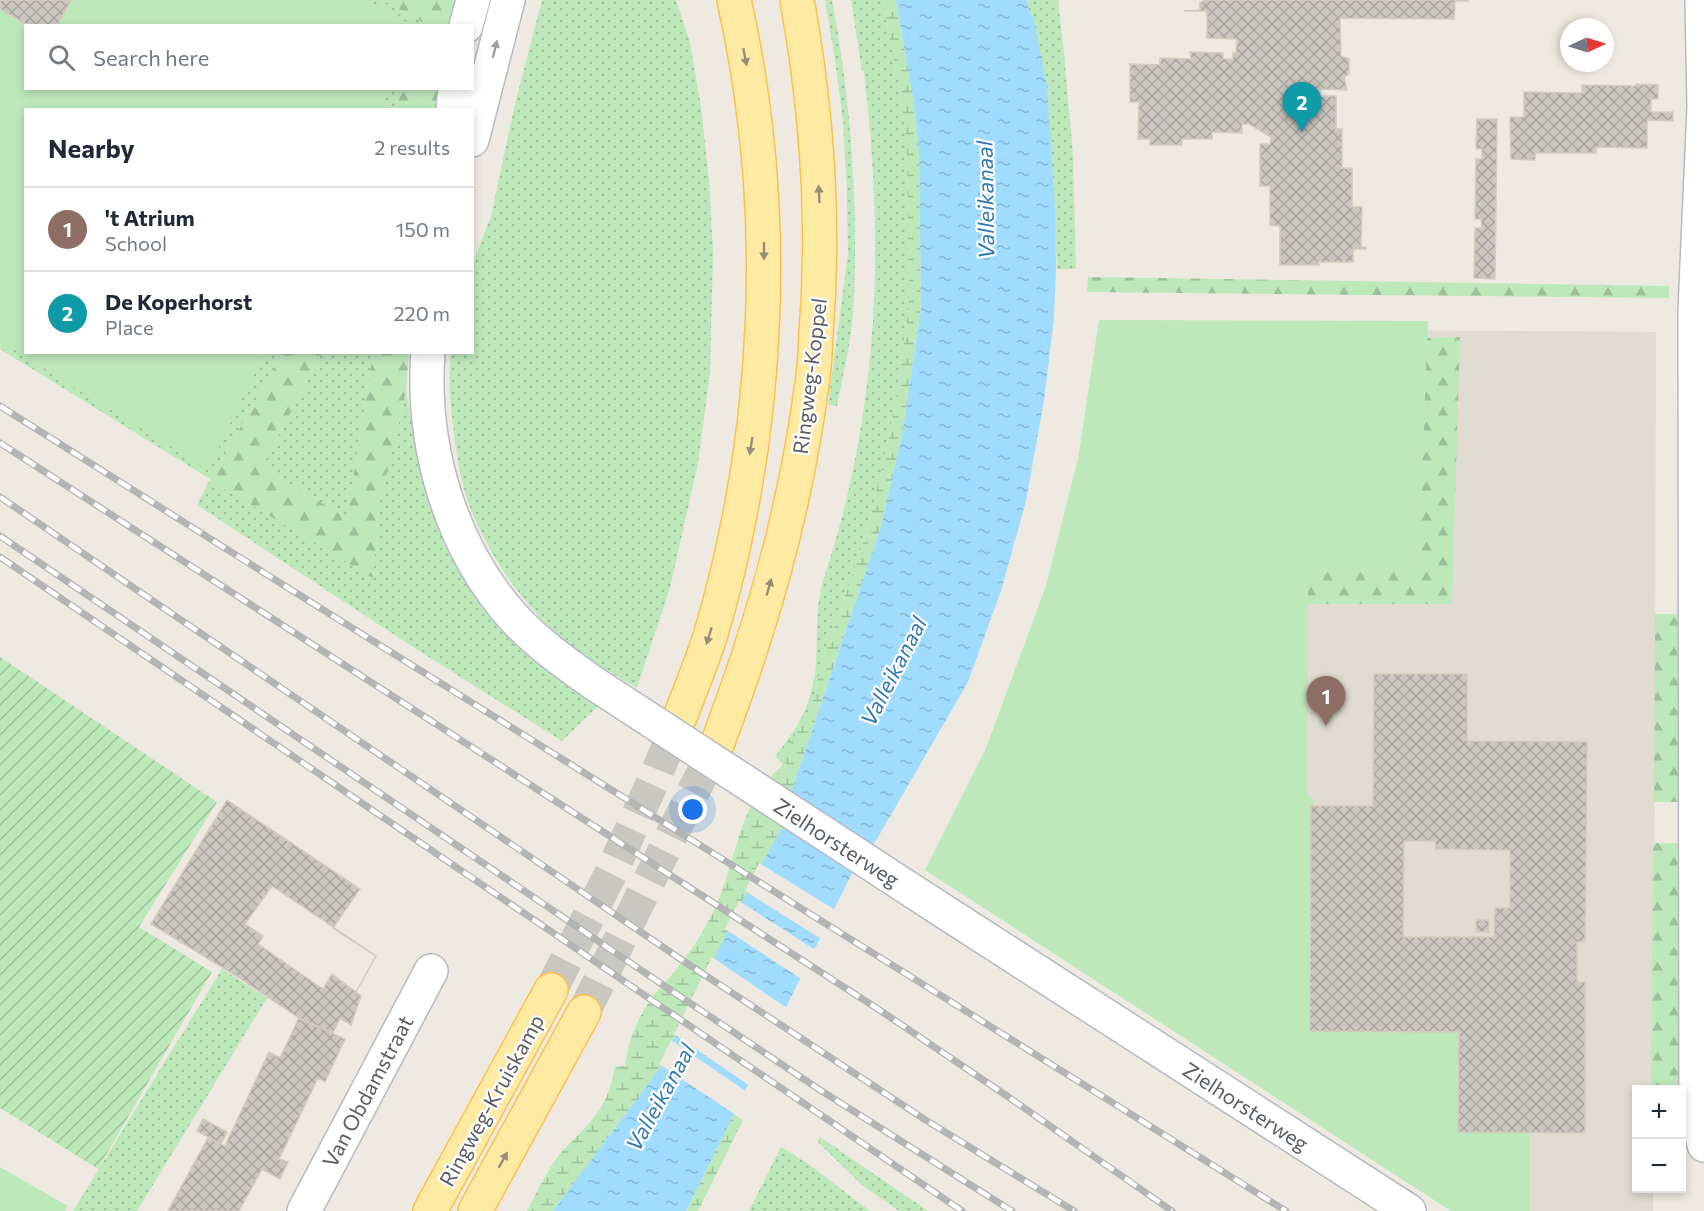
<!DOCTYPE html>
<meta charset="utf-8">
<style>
:root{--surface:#fff;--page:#f6f6f7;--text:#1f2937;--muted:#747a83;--line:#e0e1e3;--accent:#1a73e8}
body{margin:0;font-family:Commissioner,sans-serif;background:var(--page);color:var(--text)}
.controls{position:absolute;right:18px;bottom:18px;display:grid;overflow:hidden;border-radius:0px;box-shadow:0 3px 9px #0003}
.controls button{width:54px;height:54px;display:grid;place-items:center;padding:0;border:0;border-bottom:2px solid var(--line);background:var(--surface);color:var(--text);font:30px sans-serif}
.compass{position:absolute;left:1560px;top:18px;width:54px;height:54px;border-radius:50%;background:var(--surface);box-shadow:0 3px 9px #0003;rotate:86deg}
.you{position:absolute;left:693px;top:810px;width:21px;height:21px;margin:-15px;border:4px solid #fff;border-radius:50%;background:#1a73e8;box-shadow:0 0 0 9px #1a73e833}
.badge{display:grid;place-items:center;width:39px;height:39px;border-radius:50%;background:var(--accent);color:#fff;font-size:20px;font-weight:700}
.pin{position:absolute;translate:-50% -50px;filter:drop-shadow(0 2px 3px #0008)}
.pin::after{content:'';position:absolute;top:32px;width:21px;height:18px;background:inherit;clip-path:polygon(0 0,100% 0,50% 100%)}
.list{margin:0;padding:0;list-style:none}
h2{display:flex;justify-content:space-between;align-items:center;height:78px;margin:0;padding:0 24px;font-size:26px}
h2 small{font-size:20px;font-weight:400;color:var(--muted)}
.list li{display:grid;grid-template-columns:39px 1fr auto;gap:18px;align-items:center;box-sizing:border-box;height:84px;padding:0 24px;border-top:2px solid var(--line)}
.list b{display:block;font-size:22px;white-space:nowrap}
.list p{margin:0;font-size:20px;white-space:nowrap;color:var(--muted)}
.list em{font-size:20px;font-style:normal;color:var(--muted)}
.icon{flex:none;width:33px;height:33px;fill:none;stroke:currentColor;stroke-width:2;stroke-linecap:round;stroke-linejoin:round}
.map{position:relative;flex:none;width:1704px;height:1211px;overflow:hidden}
.search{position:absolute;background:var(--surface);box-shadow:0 3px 9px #0003;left:24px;top:24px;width:450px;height:66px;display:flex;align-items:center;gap:15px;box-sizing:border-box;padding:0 21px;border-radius:0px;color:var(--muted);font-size:22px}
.panel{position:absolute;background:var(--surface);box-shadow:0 3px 9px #0003;left:24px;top:108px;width:450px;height:246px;border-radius:0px}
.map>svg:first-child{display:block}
</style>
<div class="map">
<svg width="1704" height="1211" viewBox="0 0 1704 1211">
<defs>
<pattern id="grass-dots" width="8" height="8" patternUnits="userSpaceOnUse" patternTransform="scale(1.5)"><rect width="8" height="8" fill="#bde8ba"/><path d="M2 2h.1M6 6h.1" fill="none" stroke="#9dbf9b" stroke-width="1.8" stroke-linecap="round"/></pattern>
<pattern id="forest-firs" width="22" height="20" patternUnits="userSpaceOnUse" patternTransform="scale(1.5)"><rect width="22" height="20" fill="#bde8ba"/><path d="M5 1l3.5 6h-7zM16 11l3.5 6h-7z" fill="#9dbf9b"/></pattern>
<pattern id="wetland-marsh" width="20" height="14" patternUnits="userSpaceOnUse" patternTransform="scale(1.5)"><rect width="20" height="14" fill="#bde8ba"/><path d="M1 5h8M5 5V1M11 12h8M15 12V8" fill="none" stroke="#9dbf9b"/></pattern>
<pattern id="garden-furrows" width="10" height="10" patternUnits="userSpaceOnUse" patternTransform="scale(1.5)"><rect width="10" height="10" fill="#bde8ba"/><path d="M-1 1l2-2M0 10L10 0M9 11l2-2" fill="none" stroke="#9dbf9b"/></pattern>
<pattern id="water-ripples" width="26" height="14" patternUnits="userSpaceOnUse" patternTransform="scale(1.5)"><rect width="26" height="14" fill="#9fdcff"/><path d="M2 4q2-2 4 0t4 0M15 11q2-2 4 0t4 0" fill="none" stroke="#85b6d2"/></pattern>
<pattern id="building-cross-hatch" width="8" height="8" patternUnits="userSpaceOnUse" patternTransform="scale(1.5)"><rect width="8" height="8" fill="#cbc6c0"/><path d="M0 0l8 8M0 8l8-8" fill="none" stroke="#a8a4a0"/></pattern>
</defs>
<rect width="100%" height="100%" fill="#eeeae1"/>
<path fill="#e0dcd1" d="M1105,328l551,4 -2,757 -18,1v98l17,1v22h-178z"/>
<path fill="url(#grass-dots)" d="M0,0h382l46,25 -402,1v62l376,1 -5,12 -2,8 -369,1v242l257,1 -73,127 163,97 7,-75 26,-111 16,82 22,71 23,40 39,51 92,71 -36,35 -149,-94 -216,-142 13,-26 -210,-130z
M542,0h134l14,42 11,65 8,73 4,72 -3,121 -12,90 -28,125 -33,100c-24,-15 -49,-27 -70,-45 -44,-38 -78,-86 -99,-141 -8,-24 -12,-51 -15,-76 -3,-24 -5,-49 -2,-73l21,-1 1,-89 18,-47 24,-112z
M825,0h7c15,80 23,161 23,242 0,27 0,55 -3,82 -3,28 -10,55 -15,82l-9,-1 20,-152 -1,-59 -4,-73 -7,-54z
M851,0h32l19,106 5,46 2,156 -18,118 -11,51 -16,63 -44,129 -5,26 -7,17 -7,15 -21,29 7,9 -14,13 -2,-2 12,-11 -8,-9c23,-26 39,-57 41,-93 2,-23 -1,-45 4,-68 3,-17 10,-35 15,-52 10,-36 19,-73 25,-111 21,-119 18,-241 4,-361h-2z
M1027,0h31l6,54 9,101 3,114h-19l-6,-123 -18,-129 -4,-6z
M322,353h51l-26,165 -85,-51z
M222,969l45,29 -130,213h-64z
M820,1137l108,74h-29l-37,-26 -45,-44z
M781,1147l26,16 63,48h-121z"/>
<path fill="url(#forest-firs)" d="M382,0h81l-7,26 -28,-1z
M402,89h41l-4,20 -44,1 2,-9z
M1088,277l581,9v12l-582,-6z
M1460,337l-8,267h-144v-35l110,-1 9,-230z
M283,353h39l-60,114 85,51 26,-165h36l-3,38 -26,111 -7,76 -163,-98z
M1655,614h23v188h-24z
M1653,843h25v246h-27z"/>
<path fill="url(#wetland-marsh)" d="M883,0h13l18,103 5,49 2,157 -19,127 -21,91 -89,263 -10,37 -122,241 -107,143h-26c10,-19 19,-39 32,-56 9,-11 20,-20 29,-31 15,-15 24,-36 27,-58h10c3,-20 8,-38 19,-56 8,-15 20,-26 31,-39 15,-19 29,-39 39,-61 22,-45 22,-95 57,-134l2,2 14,-13 -8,-9 22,-29 7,-15 7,-17 5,-26 44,-129 16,-63 11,-51 18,-118 -2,-156 -5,-46z
M733,1114l10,6 -45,91h-12z"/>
<path fill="url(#garden-furrows)" d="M0,657l217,145 -78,125 73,45 -114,197 -98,-61z"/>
<path fill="#bde8ba" d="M0,0h367l45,25 -386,1v62l365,1 -10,20 -355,1v242l238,1 -56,117 -208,-129z
M1099,320l329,1 -10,247 -110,1 -1,226 6,4 -3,224 219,4v184h-78l-526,-341 61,-122 60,-162 32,-127z
M0,1167l68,39 -3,5h-65z"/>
<path fill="url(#water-ripples)" d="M896,0h131l2,11 4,6 14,69 8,122 1,60 -2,50 -10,82 -18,101 -25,90 -33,91 -91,157 -24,32 -167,340h-133l107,-143 86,-174 36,-67 10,-37 89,-263 21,-91 19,-127 -2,-157 -5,-49z"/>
<path fill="#eeeae1" d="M759,863l78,48 -14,29 -78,-49z
M739,901l78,50 -14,29 -78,-51z
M712,957l76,52 -38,77 -76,-52z
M671,1040l76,52 -11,23 -77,-51z"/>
<path fill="url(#building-cross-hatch)" stroke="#d3cbbe" stroke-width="1.5" fill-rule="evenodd" d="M0,0h71l-14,26h-28l-29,-17z
M1203,0h264l1,1h-13l-1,18 -114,-1 1,38 8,3v15l-5,3 3,13 -27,-1v7h16v33h6v39h10v39h10l-1,40h5v2h-13v13h-35l1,3h-39v-39l-10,-1v-39h-10v-42h10l1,-7 -22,-13h-7v9l-30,-1v7h-30v6h-32v-6h-12l1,-37h-9v-38l30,1v-7l31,1 -1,-7 33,1v6h10v-6h3l1,-14 -30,-1v-27h-23l16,-1v-8h3z
M1636,84l22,1v14h-7v13h22v9l-26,-1v28l-51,-1v6h-61v7l-24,-1 -1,-42h14v-25l58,1v-8l54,1z
M1477,119h20l-2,160 -21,-1 1,-50h7l-1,-9h-6l1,-60h6v-10h-6z
M1374,674h93v67l120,1 -2,200h-8v40h8v151l-127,-1 1,-100 -149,-1 1,-225h62zM1404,841h31l1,8 74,1v58h-15l-1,29h-91z
M227,800l133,89 -27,39 43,28 -20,36 5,4 -10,29 -11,-7 -7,15 -34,-15 -61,-41 -87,-53z
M272,886l104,70 -20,36 -24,-18 -9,15 -65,-45 5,-8 -18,-12z
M1476,920h13v12h-13z
M299,1018l46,21 -20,43 -7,-4 -39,81 9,3 -8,17 -18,-10 -23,42h-71l40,-73 17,8 44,-94 11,6z
M203,1119l24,13 -6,12 -24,-13z"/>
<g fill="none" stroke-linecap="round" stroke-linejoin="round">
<path stroke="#c9c7c2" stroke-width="33" stroke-dasharray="33 16" stroke-linecap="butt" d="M551,990l60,-117 45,-98 24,-58
M584,1012l134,-270"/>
<defs>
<path id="minor" d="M1702,0l2,107 -9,204 1,795 8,39
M304,1211l127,-240"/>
<path id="secondary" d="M466,26l7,-26
M453,110l2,-22
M472,140l36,-140
M428,352c-7,94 22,194 85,265 24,26 52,46 82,67
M931,903l478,308"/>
<path id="primary" d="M680,717c10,-26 21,-53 30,-80 61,-205 71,-428 24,-637
M718,742c11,-31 23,-62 33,-94 28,-85 49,-175 61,-264 3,-17 3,-34 4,-50 9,-112 1,-224 -19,-334
M430,1211l121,-221
M475,1211l109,-199"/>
</defs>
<use href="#minor" stroke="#b6babf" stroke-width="36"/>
<use href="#secondary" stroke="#b6bbc1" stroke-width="36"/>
<use href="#primary" stroke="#febf4a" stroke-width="36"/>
<use href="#minor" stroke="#fff" stroke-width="33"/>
<use href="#secondary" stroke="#fff" stroke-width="33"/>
<use href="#primary" stroke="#ffeaa4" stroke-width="33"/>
<defs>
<path id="rail" d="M0,406l285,180 1001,625
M0,443l878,566 129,87 165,115
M0,497l682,463 242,159 150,92
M0,536l669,453 151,101 192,121
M0,557l962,654"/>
</defs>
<use href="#rail" stroke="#b3b4b4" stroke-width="7"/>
<use href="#rail" stroke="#fff" stroke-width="4.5" stroke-dasharray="14" stroke-linecap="butt"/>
<defs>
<path id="secondary-bridge" d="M595,684l336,219"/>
</defs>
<use href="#secondary-bridge" stroke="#b6bbc1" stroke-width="36" stroke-linecap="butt"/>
<use href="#secondary-bridge" stroke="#fff" stroke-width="33"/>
</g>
<defs><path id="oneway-solid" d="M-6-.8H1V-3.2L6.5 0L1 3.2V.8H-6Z" transform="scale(1.5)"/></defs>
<use fill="#9b9ea1" href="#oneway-solid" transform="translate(495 49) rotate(-76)"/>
<g fill="#938f7a">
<use href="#oneway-solid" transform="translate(745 57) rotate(79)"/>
<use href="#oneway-solid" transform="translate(819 194) rotate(-93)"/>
<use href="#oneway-solid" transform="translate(764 251) rotate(90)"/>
<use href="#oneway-solid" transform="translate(751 446) rotate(99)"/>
<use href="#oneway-solid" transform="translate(769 587) rotate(-74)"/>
<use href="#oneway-solid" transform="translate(709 636) rotate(107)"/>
<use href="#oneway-solid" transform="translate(503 1160) rotate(-61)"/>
</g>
<g text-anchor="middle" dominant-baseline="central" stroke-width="4.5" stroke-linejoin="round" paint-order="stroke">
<g font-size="21" fill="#595e63" stroke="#fff">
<text transform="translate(809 376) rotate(-83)">Ringweg-Koppel</text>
<text transform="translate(837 842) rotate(33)">Zielhorsterweg</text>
<text transform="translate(367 1091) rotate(-62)">Van Obdamstraat</text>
<text transform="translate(491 1100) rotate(-61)">Ringweg-Kruiskamp</text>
<text transform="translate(1246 1106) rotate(33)">Zielhorsterweg</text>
</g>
<g font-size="22" font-style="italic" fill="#3278b1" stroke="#fff">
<text transform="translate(985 200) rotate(-91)">Valleikanaal</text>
<text transform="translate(893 671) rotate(-63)">Valleikanaal</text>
<text transform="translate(660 1097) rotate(-61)">Valleikanaal</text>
</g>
</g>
</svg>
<div class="controls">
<button>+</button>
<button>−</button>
</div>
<svg class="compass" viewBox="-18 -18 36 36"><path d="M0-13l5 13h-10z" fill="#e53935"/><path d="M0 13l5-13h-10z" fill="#747a83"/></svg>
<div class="you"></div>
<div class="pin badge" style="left:1326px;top:726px;background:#8d6e63">1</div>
<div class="pin badge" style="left:1302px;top:132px;background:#0f9aa8">2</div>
<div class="search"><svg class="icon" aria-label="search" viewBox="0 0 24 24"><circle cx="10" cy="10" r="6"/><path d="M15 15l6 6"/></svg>Search here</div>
<section class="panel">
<h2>Nearby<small>2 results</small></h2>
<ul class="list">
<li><span class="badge" style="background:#8d6e63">1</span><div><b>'t Atrium</b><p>School</p></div><em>150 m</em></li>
<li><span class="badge" style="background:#0f9aa8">2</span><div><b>De Koperhorst</b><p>Place</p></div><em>220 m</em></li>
</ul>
</section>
</div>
